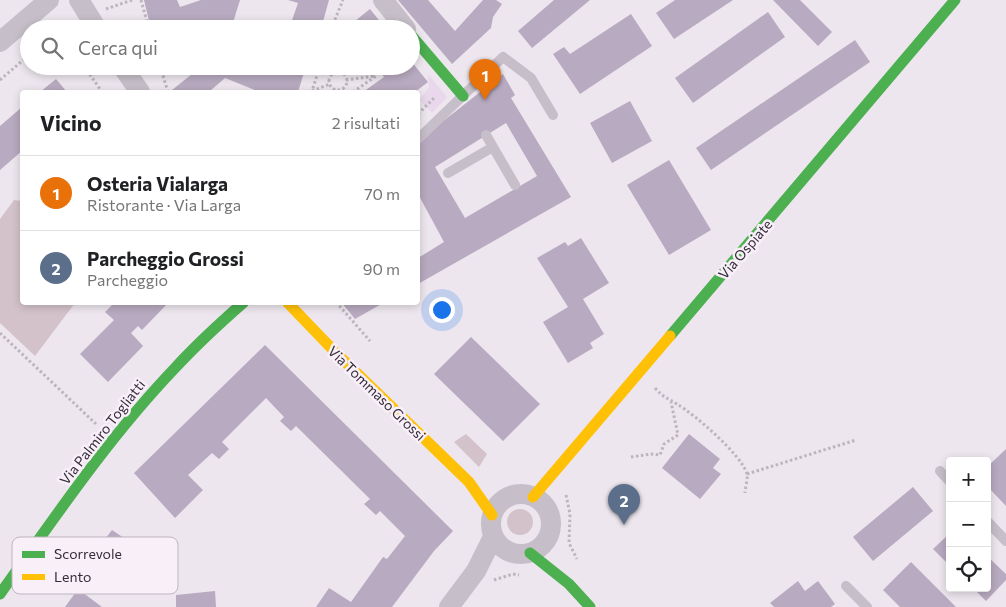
<!DOCTYPE html>
<html lang="it">
<meta charset="utf-8">
<style>
:root{--surface:#fff;--page:#f6f6f6;--text:#202124;--muted:#757577;--line:#e0e0e0;--accent:#1a73e8}
body{margin:0;font-family:Commissioner,sans-serif;background:var(--page);color:var(--text)}
.controls{position:absolute;right:15px;bottom:15px;display:grid;overflow:hidden;border-radius:5px;box-shadow:0 2px 8px #0003}
.controls button{width:45px;height:45px;display:grid;place-items:center;padding:0;border:0;border-bottom:1px solid var(--line);background:var(--surface);color:var(--text);font:25px sans-serif}
.you{position:absolute;left:441px;top:309px;width:18px;height:18px;margin:-12px;border:4px solid #fff;border-radius:50%;background:#1a73e8;box-shadow:0 0 0 8px #1a73e833}
.badge{display:grid;place-items:center;width:32px;height:32px;border-radius:50%;background:var(--accent);color:#fff;font-size:16px;font-weight:700}
.pin{position:absolute;translate:-50% -41px;filter:drop-shadow(0 1px 2px #0008)}
.pin::after{content:'';position:absolute;top:26px;width:18px;height:15px;background:inherit;clip-path:polygon(0 0,100% 0,50% 100%)}
.list{margin:0;padding:0;list-style:none}
h2{display:flex;justify-content:space-between;align-items:center;height:65px;margin:0;padding:0 20px;font-size:21px}
h2 small{font-size:16px;font-weight:400;color:var(--muted)}
.list li{display:grid;grid-template-columns:32px 1fr auto;gap:15px;align-items:center;box-sizing:border-box;height:75px;padding:0 20px;border-top:1px solid var(--line)}
.list b{display:block;font-size:19px;white-space:nowrap}
.list p{margin:0;font-size:16px;white-space:nowrap;color:var(--muted)}
.list em{font-size:16px;font-style:normal;color:var(--muted)}
.icon{flex:none;width:28px;height:28px;fill:none;stroke:currentColor;stroke-width:2;stroke-linecap:round;stroke-linejoin:round}
.map{position:relative;flex:none;width:1006px;height:607px;overflow:hidden}
.search{position:absolute;background:var(--surface);box-shadow:0 2px 8px #0003;left:20px;top:20px;width:400px;height:55px;display:flex;align-items:center;gap:12px;box-sizing:border-box;padding:0 18px;border-radius:28px;color:var(--muted);font-size:19px}
.panel{position:absolute;background:var(--surface);box-shadow:0 2px 8px #0003;left:20px;top:90px;width:400px;height:215px;border-radius:5px}
.map>svg:first-child{display:block}
</style>
<div class="map">
<svg width="1006" height="607" viewBox="0 0 1006 607">
<rect width="100%" height="100%" fill="#ede6ee"/>
<path fill="#d4c2ca" d="M14,200l8,1v101l53,1 -40,53 -35,-33v-104z
M466,434l21,20 -8,13 -25,-25z
M507 522a13 13 0 1 1 26 0a13 13 0 1 1-26 0Z"/>
<path fill="#e9d8eb" d="M428,74l19,23 -15,16 -12,-13 9,-13z"/>
<path fill="#b8aac0" fill-rule="evenodd" d="M144,0h33l3,7 21,-7h39l-9,29h-80z
M288,0h41l-7,25 -3,-1 -2,5h-28l9,-26z
M398,0h30l27,31 28,-31h13l6,4 -9,13 -2,11 -39,36z
M554,0h36l-58,48 -14,-17z
M675,0h58l-59,39 -18,-26z
M773,0h27l32,32 -14,14z
M370,9l16,20h-41z
M768,12l17,25 -92,66 -18,-25z
M631,14l21,32 -72,48 -27,-40 11,-7 6,7z
M855,40l15,22 -159,108 -15,-22z
M411,61l17,21 -13,10h-52l21,-15 -8,-11h35z
M202,66h104l-8,26h-38l-35,-14 -15,13 1,1h-38l-1,-2z
M503,74l12,21 -4,3 60,99 -153,87v-26l26,-16 -26,-48v-53zM506,123l31,53 -72,42 -30,-51z
M56,79l11,13h-27z
M630,101l22,40 -40,22 -22,-40z
M22,107v44l-22,19v-44z
M669,160l42,70 -42,25 -42,-70z
M581,238l28,45 -26,16 21,35 -14,9 3,5 -25,15 -25,-41 25,-15 -31,-49 28,-16 3,4z
M115,302h54l-27,28 -4,-4 -7,7 12,13 -35,36 -28,-28 34,-34 -9,-8z
M341,302h44l-30,17z
M471,337l69,67 -37,37 -69,-67z
M265,345l188,186 -19,20 -42,56h-76l13,-19 22,14 32,-45 4,2 18,-23 -25,-25 -4,4 -12,-11 6,-5 -74,-73 -5,5 -11,-10 4,-4 -18,-19 -44,44 7,7 -10,10 -7,-6 -24,22 15,15 -28,28 -41,-45z
M689,434l31,25 -7,9 8,6 -21,25 -38,-31z
M1006,449v57l-19,-20v-19z
M913,487l20,24 -60,50 -20,-24z
M112,530l15,10 14,13 -18,26 -30,-24z
M950,533v33l-17,-17z
M987,556l19,18v6l-20,21 -13,-13h14z
M911,562l45,45h-56l-17,-17z
M798,581l7,10 13,-10 17,23 -4,3h-57l-4,-4z
M78,589l24,18h-37z
M215,591l1,16h-40v-12z"/>
<g fill="none" stroke-linecap="round" stroke-linejoin="round">
<path stroke="#bcb5be" stroke-width="3" stroke-dasharray="2.5 2.5" stroke-linecap="butt" d="M141,0l8,29
M106,9l26,-9
M331,29l12,-29
M84,66l18,26
M160,66l8,26
M329 81a9 9 0 1 1 18 0a9 9 0 1 1-18 0Z
M0,80l29,-25
M346,80l29,-4
M312,91l18,-7
M314,92l-2,-1 8,-25
M353,92l23,-16 -8,-10
M418,114l16,-16
M336,302l34,39
M0,333l96,91
M655,388c8,9 12,10 22,16 17,10 65,51 70,70 1,5 -2,14 -2,19
M631,457l20,-3 9,1 4,-11 14,-9 -7,-33
M747,474l109,-34
M566,495l4,19 -1,29 8,16
M494,580l19,-6 6,1"/>
<path stroke="#c6bec8" stroke-width="10" d="M486,135l29,50
M418,139l85,-82 28,21 22,37
M448,173l45,-26
M940,471l10,11
M987,521l19,20
M846,586l21,21"/>
<path stroke="#c6bec8" stroke-width="20" d="M79,0l18,29
M383,0l23,29
M0,42l49,-42
M122,66l18,26
M491 524a30 30 0 1 1 60 0a30 30 0 1 1-60 0Z
M449,607l27,-36 17,-34"/>
<path stroke="#4caf50" stroke-width="11" d="M411,35l52,61
M670,336l285,-336
M530,553l39,31 21,23
M0,594c55,-77 109,-157 175,-226 22,-24 45,-45 69,-66"/>
<path stroke="#ffc107" stroke-width="11" d="M287,302l49,51 133,129 23,33
M533,497l137,-161"/>
</g>
<g text-anchor="middle" dominant-baseline="central" stroke-width="5" stroke-linejoin="round" paint-order="stroke">
<g font-size="14" fill="#342d39" stroke="#f8eff9">
<text transform="translate(745 249) rotate(-49)">Via Ospiate</text>
<text transform="translate(377 393) rotate(44)">Via Tommaso Grossi</text>
<text transform="translate(102 432) rotate(-52)">Via Palmiro Togliatti</text>
</g>
</g>
<rect x="12" y="537" width="166" height="57" rx="8" fill="#f8eff9" stroke="#bdb5bf" stroke-width="1"/>
<rect x="22" y="551" width="23" height="7" fill="#4caf50"/>
<rect x="22" y="574" width="23" height="6" fill="#ffc107"/>
<g font-size="14" fill="#342d39">
<text x="54" y="559">Scorrevole</text>
<text x="54" y="582">Lento</text>
</g>
</svg>
<div class="controls">
<button>+</button>
<button>−</button>
<button><svg class="icon" aria-label="locate" viewBox="0 0 24 24"><circle cx="12" cy="12" r="6"/><path d="M12 2v4M12 18v4M2 12h4M18 12h4"/></svg></button>
</div>
<div class="you"></div>
<div class="pin badge" style="left:485px;top:100px;background:#e8710a">1</div>
<div class="pin badge" style="left:624px;top:525px;background:#5c6f8a">2</div>
<div class="search"><svg class="icon" aria-label="search" viewBox="0 0 24 24"><circle cx="10" cy="10" r="6"/><path d="M15 15l6 6"/></svg>Cerca qui</div>
<section class="panel">
<h2>Vicino<small>2 risultati</small></h2>
<ul class="list">
<li><span class="badge" style="background:#e8710a">1</span><div><b>Osteria Vialarga</b><p>Ristorante · Via Larga</p></div><em>70 m</em></li>
<li><span class="badge" style="background:#5c6f8a">2</span><div><b>Parcheggio Grossi</b><p>Parcheggio</p></div><em>90 m</em></li>
</ul>
</section>
</div>
